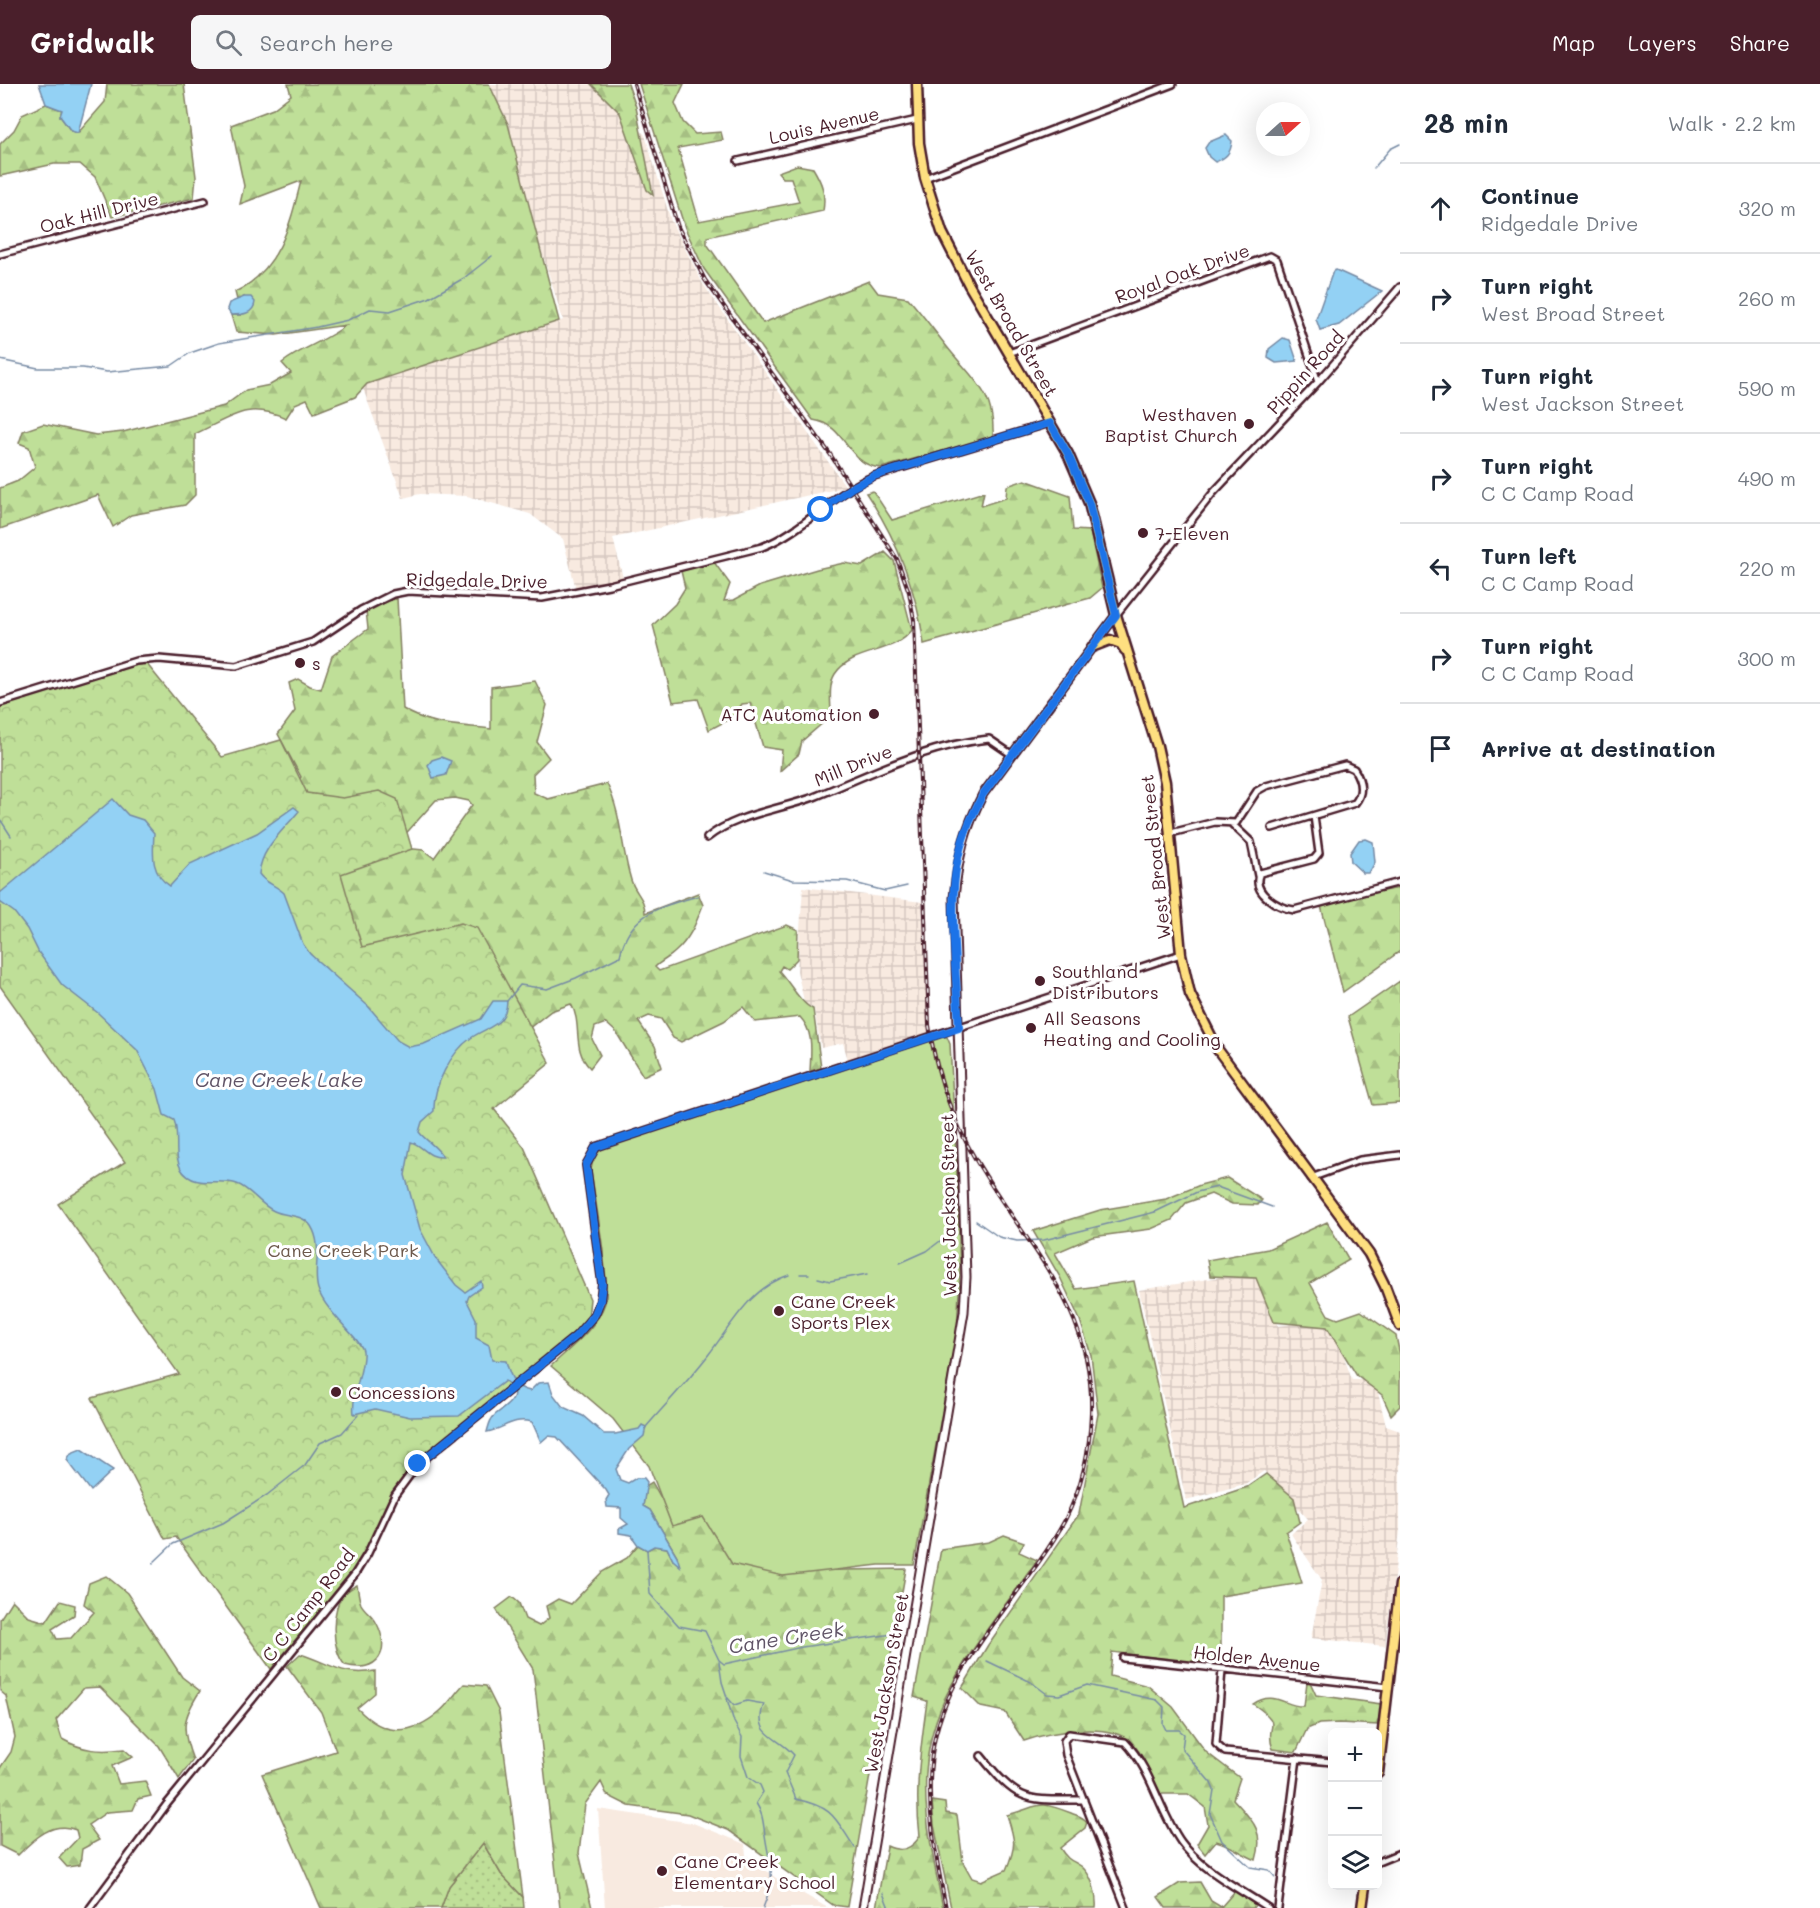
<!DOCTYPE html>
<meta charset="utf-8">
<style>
:root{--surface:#fff;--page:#f6f6f7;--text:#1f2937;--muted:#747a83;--line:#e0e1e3;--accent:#4a1f2b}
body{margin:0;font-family:Mali,sans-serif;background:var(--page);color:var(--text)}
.controls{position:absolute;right:18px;bottom:18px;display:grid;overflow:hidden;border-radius:9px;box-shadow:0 6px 24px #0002}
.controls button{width:54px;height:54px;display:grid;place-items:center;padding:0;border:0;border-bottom:2px solid var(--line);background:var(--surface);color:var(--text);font:30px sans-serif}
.compass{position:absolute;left:1256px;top:18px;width:54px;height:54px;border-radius:50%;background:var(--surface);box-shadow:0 6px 24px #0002;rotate:69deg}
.stop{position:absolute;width:18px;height:18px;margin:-14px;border:4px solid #1a73e8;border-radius:50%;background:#fff}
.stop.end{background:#1a73e8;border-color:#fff;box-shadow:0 2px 6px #0008}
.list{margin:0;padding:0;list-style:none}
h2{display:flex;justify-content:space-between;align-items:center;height:78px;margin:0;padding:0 24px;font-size:26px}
h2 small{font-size:20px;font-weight:400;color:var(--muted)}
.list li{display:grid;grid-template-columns:39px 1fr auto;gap:18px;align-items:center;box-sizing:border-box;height:90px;padding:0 24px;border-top:2px solid var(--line)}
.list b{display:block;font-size:22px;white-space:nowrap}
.list p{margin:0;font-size:20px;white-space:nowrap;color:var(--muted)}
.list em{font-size:20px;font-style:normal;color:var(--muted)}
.icon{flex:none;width:33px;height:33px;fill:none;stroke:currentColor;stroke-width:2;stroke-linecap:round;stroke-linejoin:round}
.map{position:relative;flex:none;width:1400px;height:1824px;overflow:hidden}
header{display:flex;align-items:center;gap:36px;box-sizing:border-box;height:84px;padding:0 30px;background:var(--accent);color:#fff}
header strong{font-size:28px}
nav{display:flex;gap:33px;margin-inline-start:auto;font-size:21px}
.search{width:420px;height:54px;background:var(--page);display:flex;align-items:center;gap:15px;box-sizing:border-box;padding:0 21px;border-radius:9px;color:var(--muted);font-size:22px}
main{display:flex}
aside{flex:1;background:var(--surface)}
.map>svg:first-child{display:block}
</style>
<header>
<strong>Gridwalk</strong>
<div class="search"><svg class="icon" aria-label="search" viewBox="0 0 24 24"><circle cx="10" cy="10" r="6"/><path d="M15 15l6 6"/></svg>Search here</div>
<nav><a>Map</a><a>Layers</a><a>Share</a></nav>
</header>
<main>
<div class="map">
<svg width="1400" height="1824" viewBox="0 0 1400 1824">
<defs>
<pattern id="industrial-grid" width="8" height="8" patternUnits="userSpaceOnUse" patternTransform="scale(1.5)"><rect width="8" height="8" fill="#f8eae0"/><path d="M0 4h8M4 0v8" fill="none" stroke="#d6c8c0"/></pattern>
<pattern id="grass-dots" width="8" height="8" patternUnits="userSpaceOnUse" patternTransform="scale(1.5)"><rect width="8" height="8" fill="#bfdf98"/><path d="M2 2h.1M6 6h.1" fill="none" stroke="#a6bf83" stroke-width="1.8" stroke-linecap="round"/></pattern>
<pattern id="forest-firs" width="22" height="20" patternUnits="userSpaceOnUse" patternTransform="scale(1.5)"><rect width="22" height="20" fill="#bfdf98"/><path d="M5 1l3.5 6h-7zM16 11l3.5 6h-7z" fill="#a6bf83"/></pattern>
<pattern id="park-crowns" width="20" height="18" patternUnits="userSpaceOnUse" patternTransform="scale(1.5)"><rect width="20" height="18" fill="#bfdf98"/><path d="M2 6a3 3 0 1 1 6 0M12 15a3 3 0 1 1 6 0" fill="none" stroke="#a6bf83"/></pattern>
</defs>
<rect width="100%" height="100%" fill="#fff"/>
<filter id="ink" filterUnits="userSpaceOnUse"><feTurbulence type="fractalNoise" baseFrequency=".0167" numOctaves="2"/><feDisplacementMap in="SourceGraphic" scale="12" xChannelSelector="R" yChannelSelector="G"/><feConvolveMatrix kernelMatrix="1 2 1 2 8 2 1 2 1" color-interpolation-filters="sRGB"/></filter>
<g filter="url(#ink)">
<path fill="#f8eae0" d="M598,1725l95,14 52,21 1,11 30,23 52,30h-223z"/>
<path fill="url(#industrial-grid)" d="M490,0h106l49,51 26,86 32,63 143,203 -233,51 10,40 -47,11 -13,-50 -33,-25 -63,-18 -47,-2 -17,4 -41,-112 201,-66z
M803,803l119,15 6,131 -80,27 -5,-17 -22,5 -7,-40 -9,-3 -8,-34z
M1265,1186l13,56 53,-7 21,61h23l11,46 14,5v100l-15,115 -74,-8 11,-58 -31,-46 17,-15 -44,-48 -19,13 -59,16 -47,-210z"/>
<path fill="url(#grass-dots)" stroke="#847f62" stroke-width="1.5" d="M483,1759l18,31 22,23 1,11h-83l8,-22z"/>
<path fill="url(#forest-firs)" stroke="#847f62" stroke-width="1.5" d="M107,0h77l12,93 -2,21 -82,19 -17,-40 -15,-13h-26l-54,12v-32l14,-14 8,-15 24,-11 16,6 -2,6 11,15 7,2 27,-31z
M288,0h201l19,40 51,197 -192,63 -12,13 -41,16 -7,-14 -12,5 -9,14c-40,-17 -54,-1 -91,16v61l-10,10 -54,10 -18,12 -15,-32 -98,34v-41l18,-7 17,-14 -6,-20 -10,-4 4,-12 20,-7 53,11 27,-3 101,-26 22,-16 24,-5 21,-12 -9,-10c20,-16 45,-22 64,-38l-70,10 -40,-3 -5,-17h10l3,-18 -7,3 -2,-8c44,-21 55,-67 66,-111l-61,23 4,-18 -13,-61 42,-16 18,-14z
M591,0h37l8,23 17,88 -6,-5 -27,-77z
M639,0h45l-9,19 8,19 12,12 26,-2 2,8 -45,8 21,73 100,-19 -8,-24h-8l-5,-6 19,-7 16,3c9,15 13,25 10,43l-116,26v7l56,79 106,-42 9,12 30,5c16,18 29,37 44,55 24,29 43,42 41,84l-112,31c-36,-3 -33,-43 -68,-48l-109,-151 -19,-41z
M1025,396l45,16 3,34 17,1 12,57 -12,10 -166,46c-8,-56 -26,-104 -58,-151l7,-2 19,29 92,-28 -3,14 25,-8 1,-12z
M885,468l9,9 18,69c-18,25 -60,18 -77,44 -7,11 -4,29 -4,42l-29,25 -3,13 -19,17 2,-21 -19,-3 -13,-44 -8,1 -10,14 -23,12 -11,-31 -25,3 -20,-77 22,-21 10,-16 -4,-17 33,-9 16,22 -6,17 10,-1 26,-14 57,-17 27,-6 18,3z
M397,514l6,111c28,17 56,16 88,20v-42l44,-6 12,24 -10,37 12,16 -16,16 1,19 14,6 59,-15c15,31 14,63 24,96 4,13 14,18 14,33l53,-20 5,12c-7,18 -13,34 -28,47 -6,6 -14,9 -20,15l4,4 128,-46 11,5 -1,29 -10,10 -5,-3 -3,5c11,12 22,33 34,38l8,59 -11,3c1,-20 4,-39 -10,-54l-45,5 -12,-15 -19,14 -43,21 -8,-4 -12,-19 -12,-3 -11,5 17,25 7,21 -19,9 -27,-44 -10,-9 -11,4 -3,12 8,16 -10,13c-19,-19 -7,-44 -19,-64l-20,7 -27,21 -166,-79 -22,-81 69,-24 18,2 11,8 38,-53 -3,-4 -14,-3 -19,2 -35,39 -68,-16 -38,-38 6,-8 -23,-43 17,-23 -6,-28 9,-4 12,7 11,3 11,-33 36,-27 -2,-19z
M1400,804v63l-57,41 -23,-90z
M1400,897v122l-27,2 -25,-88z
M1227,1094l35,22 -4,5 -26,-1 -21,-10 -25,9 -14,17 -21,9 -59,8 -37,16 21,36 58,-8 50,227 63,-21 19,-13 28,24 6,24 -14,10 16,51 -81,13v70l-109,-14 -2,24 38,10 25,21 33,45 34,26 -7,21c19,21 32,31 23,61 -15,-6 -24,-15 -40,-19l-11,13 -8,-10 11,-19 -3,-18 -17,-13h-27c-9,-16 -17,-40 -30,-52 -22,-21 -81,-10 -107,-1l-19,-29 -24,-5 -19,-19 26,-43 91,-131 19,-100 -7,-59 -11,-35 -20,-43 -27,-46 67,-21 66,-11 34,-14z
M1327,1138l22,38 -39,23 18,32 10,4 23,-8 35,25 4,19v51l-9,9 -9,-20 -25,-19 -30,-49 -53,-5 -18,-44 -46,-2 -3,-16 61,-11z
M652,1398l22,39 39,-9 71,59 122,-2 -59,338 -14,-2 -105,-75 -40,-16 -59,-8 -22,-11 -6,-13 -16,22 -6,49 13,55h-32l-27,-239 -37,-60 16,-12 7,6 6,16 14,7 10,-8 -3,-12 12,-7 13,5 31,-32 25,-14 11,-13 9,5 7,-4 13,2 6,12 4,-4 -27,-46 -7,-4 3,-20z
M1004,1451l20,7 -5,10 18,8c-39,59 -96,117 -108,189 -10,51 4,109 14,159h-67l11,-62c15,7 25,3 33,-10 -6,-47 1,-89 7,-135l-13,-4 27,-148 48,-7z
M106,1492l21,17 55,84 18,14c-18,28 -19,38 -7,69l-14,19 -20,-33 -59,-59 -16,1 -28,32 6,19c21,12 38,13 62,10l9,8 -21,9 7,18 26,-3 6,15 -13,3 -5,11 -26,2 -19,13 11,15 -17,9 -2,16 -13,2 -8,-9 19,-20 -2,-8c-24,-10 -43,10 -58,25l-18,-9v-78l11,-16 4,-15 -9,-41 -6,-5v-72l12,-19 17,17 17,5 14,-21 15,4 -1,10 -22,14 5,10 14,-1 23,-26 -10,-8 5,-21z
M357,1501c1,5 2,14 4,19 3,6 11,11 15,18 16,29 2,52 -31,43 -14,-14 -15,-58 0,-72 3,-3 8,-6 12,-8z
M300,1570c30,9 42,23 75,17v22l-18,15c26,28 53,29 82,4 9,-7 16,-19 25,-28l22,2 13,26 24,185 -22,-23 -18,-31 -34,43 -8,22h-120l-59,-134 74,-23 -15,-39 -34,-46z
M1307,1598h3l6,13 65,9 -3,21 -39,-2 -20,1 -12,5 -11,23 -23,-3c-10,-26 14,-22 -20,-45 22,-15 33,4 51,2z
M932,1717l13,2 1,10 11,2 6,47 9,16 9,3 25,-11c11,-25 9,-30 1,-55 35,-9 28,-16 64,-2 7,3 12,3 16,9l-2,6 -25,20c10,17 17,12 25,22 8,9 12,27 11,38h-145l-17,-83z
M1200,1798l11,19 10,6 14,-16 20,14 -2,3h-87l-8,-11 22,-14z"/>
<path fill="url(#park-crowns)" stroke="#847f62" stroke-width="1.5" d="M146,579l76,94 59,-17 26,53 36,5 36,-7 18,8 15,50 -71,25 21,73 99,-24 16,5 73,135 -56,46 30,38 66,152 -2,19 -19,21 -136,108 -22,21 -18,27 -34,69 -88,105 -95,-132 -11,2 -73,-141 87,-24 -121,-170 67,-42 -125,-176v-280l98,-32z"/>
<path fill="#bfdf98" stroke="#847f62" stroke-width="1.5" d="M941,953h6l3,7 7,130 3,99 -3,57 -43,235h-35l-96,11 -51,-12 -29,-47 -31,9 -23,-60 -36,-47 -62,-53c19,-18 46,-38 54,-63 6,-19 -11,-108 -14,-134l3,-13 12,-10z"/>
<path fill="#93d1f4" stroke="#768aa4" stroke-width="1.5" d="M39,0h52l-13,49 -7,-2 -11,-15 2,-6 -16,-6z
M1226,51l6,6c-1,12 -6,17 -17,21l-6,-5 -4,-9 4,-6z
M1336,186l46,21 -43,34 -19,5 -4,-11 17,-48z
M244,213h7l4,5c-1,12 -13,13 -24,13l-4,-6 2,-6z
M1283,254l7,2 7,21 -21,2 -8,-5 1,-9z
M441,673l10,4 -5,14 -13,3 -5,-13 4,-5z
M113,715l15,16 15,5 11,13c-1,20 -4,41 16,53l20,-22 67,-31 37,-26 5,4c-16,20 -38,37 -40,63 6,9 17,11 25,19l19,51 7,10 58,52 30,35 11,6 15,-3 57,-25 12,-18h14c-1,25 -19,25 -36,37 -20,14 -38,48 -37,73l-12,11 -3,10c7,9 19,15 24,25 -16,1 -19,-11 -32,-15l-6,33 15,54 16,30 20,26 9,7 16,-11 1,6 -13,9 -2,5 9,18v19l13,7 3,15 14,1c4,15 8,27 24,30l8,-8 11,-1 4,12 10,13 20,9 21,18h11l24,-5 3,-4 4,2 -2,9 -15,13 -13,20 4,11 8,3 8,-5h8l3,4 -4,24 7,4 27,46 3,10 -7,-6 -6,-12 -13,-2 -7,4 -9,-5 -7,-10 -12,-2v-4l9,-5 -7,-6v-10l-14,-1 -1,-7 3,-5 -3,-5 -49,-53 -9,-1 -7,6 -9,-20c-20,-5 -28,7 -45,10 2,-7 3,-13 9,-18 12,-9 28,-19 9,-33l-46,35 -49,1 -35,-8 -21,5c-3,-20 11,-46 9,-63 -1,-11 -38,-39 -45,-62 -6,-20 6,-42 -7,-63 -9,-13 -25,-9 -37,-15 -14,-6 -23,-22 -37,-27 -18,-7 -43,6 -56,-15 -8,-14 -1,-34 -7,-49l-10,-5 -7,-26 -20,-39 -39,-37 -36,-28 -23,-32 -12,-24 -13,-17 -14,-10v-9z
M1366,755l7,3 2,20 -6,11h-6l-12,-11 -1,-9 9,-13z
M81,1365l32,21 -22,21 -24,-31 4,-7z"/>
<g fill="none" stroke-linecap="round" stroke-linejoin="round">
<path stroke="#768aa4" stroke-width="1.5" d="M1374,84l16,-19 10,-5
M0,276l38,8h45l24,4 64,-6 19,-13 29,-10 98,-16 31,-7 22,-11 20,2 39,-13 35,-20 28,-22
M0,735l11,17
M764,787l29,9 54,1 38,10 22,-5
M507,917l13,-16 27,4 29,-11 44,-22c9,-43 40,-49 78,-60
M976,1137l23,16 18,4 27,-1 111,-28 42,-20 20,-5 55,20
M900,1179l27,-12 21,-16
M800,1190h9
M818,1194l12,3 37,-7
M646,1343c21,-24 44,-48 63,-73 24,-31 41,-66 80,-79
M647,1466l3,44 29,32 26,5 14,29 5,4 78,-17 91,-13
M153,1479l20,-19 50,-21 44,-28 38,-30 15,-22 22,-10 16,-18
M987,1577l44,21 16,12 12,1 28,-10 70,15 7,7 -1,17 3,6h13l5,4 -2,15 29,34 3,7 -4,24 12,27 28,26 19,3 6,7
M719,1578l3,20 5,15 7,8 13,-4 17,3c-12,32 13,31 30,51l-9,18 11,26c39,9 38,18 59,49
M727,1615l7,23 8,15 -1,19 7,21 12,8 3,7 -7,11c7,11 7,19 9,32 5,34 12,38 -2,73
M883,1809l6,15"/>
<defs>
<path id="minor" d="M738,77l179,-41
M925,94l248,-94
M0,170l205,-53
M1009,269l261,-97 7,4 41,122
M1116,531l97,-122 105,-111 82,-95
M0,619l136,-42 23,-2 77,7 77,-24 48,-32 32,-16 15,-3 134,7 67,-13 153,-38c42,-16 71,-54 112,-71l176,-53
M1314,732l5,37 -5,6 -54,14c-10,19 18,35 34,37l106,-28
M1232,740l19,18 7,34
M1171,749l44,-11 21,1 21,-32 9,-5 79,-21 9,4c7,11 10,23 1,34l-83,25
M707,754c29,-24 72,-28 107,-41 57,-23 113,-52 175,-58l22,15
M1311,1094l49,-18 40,-5
M1123,1574l265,29
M1222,1586l-6,74 9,8 107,10
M981,1672c39,48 44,44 103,44
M1378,1778l22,-9
M90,1824l77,-104 188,-230 13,-21 27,-58 23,-31 158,-128 19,-22 5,-13 2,-18 -16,-118 10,-18 585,-193
M1126,1824l-60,-153 -2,-14 5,-7 56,8c27,28 34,69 56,100 20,28 59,47 87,66
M1278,1824l19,-150"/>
<path id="tertiary" d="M863,1824l101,-596 2,-35 -12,-379c4,-41 10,-67 29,-104l133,-179"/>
<path id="primary" d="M917,0l2,59 6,35 17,54 27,53 99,169 21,49 27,112 41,131 8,36 16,172 9,40 28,56 151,204 16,32 15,40
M1092,563l18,-7 11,4 4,6
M1378,1689l22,-189
M1362,1824l3,-22"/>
</defs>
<use href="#minor" stroke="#4a1f2b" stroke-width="10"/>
<use href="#tertiary" stroke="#4a1f2b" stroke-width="11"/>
<use href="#primary" stroke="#4a1f2b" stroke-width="13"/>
<use href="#minor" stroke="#fff" stroke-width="5"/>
<use href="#tertiary" stroke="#fff" stroke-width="7"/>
<use href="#primary" stroke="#fedf80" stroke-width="8"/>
<defs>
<path id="rail" d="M634,0l44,143 27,53 125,174 67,105 12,33 5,28 15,405c6,42 19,82 38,119 47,90 128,157 124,268 -1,37 -9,75 -26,108 -41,77 -121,143 -133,234 -7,52 4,104 14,154"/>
</defs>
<use href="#rail" stroke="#4a1f2b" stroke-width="4"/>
<use href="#rail" stroke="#fff" stroke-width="1.5" stroke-dasharray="4.5" stroke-linecap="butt"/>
</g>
</g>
<g fill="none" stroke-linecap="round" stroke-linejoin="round" filter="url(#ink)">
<path stroke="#1a73e8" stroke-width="8" d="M418,1380l158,-128 19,-22 5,-13 2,-18 -16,-118 10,-18 363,-119c-2,-50 -12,-127 0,-174 5,-22 14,-40 24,-60l133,-179 -27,-112 -21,-49 -18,-31 -176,53 -23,12 -30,22"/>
</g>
<g fill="#4a1f2b" stroke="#fff" stroke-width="2">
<circle cx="1249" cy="340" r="6"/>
<circle cx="1143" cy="449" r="6"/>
<circle cx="300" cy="579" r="6"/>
<circle cx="874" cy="630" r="6"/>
<circle cx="1040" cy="897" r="6"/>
<circle cx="1031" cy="944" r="6"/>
<circle cx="779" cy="1227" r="6"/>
<circle cx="336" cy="1308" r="6"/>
<circle cx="662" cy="1787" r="6"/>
</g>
<g text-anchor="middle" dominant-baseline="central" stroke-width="6" stroke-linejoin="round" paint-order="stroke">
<g font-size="18" fill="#4a1f2b" stroke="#fff">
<text transform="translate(824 41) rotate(-13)">Louis Avenue</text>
<text transform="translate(99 128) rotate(-14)">Oak Hill Drive</text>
<text transform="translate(1182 189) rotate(-20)">Royal Oak Drive</text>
<text transform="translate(1012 239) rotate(60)">West Broad Street</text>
<text transform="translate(1305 288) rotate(-48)">Pippin Road</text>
<text transform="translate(477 496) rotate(1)">Ridgedale Drive</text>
<text transform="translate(853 681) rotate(-22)">Mill Drive</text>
<text transform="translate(1155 773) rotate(-96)">West Broad Street</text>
<text transform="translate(948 1121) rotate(-91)">West Jackson Street</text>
<text transform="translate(308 1521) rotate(-52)">C C Camp Road</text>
<text transform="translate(1257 1574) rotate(6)">Holder Avenue</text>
<text transform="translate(886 1599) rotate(-80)">West Jackson Street</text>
</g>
<g font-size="18" fill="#4a1f2b" stroke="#fff" text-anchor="start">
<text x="1237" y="330" text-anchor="end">Westhaven<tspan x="1237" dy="21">Baptist Church</tspan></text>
<text x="1155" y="449">7-Eleven</text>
<text x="312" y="579">s</text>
<text x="862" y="630" text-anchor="end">ATC Automation</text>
<text x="1052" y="887">Southland<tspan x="1052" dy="21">Distributors</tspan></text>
<text x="1043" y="934">All Seasons<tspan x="1043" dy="21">Heating and Cooling</tspan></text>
<text x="791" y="1217">Cane Creek<tspan x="791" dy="21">Sports Plex</tspan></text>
<text x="348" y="1308">Concessions</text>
<text x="674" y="1777">Cane Creek<tspan x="674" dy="21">Elementary School</tspan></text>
</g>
<g font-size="18" fill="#6d594c" stroke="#fff">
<text x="343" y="1166">Cane Creek Park</text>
</g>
<g font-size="20" font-style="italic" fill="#605467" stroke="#fff">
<text x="279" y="995">Cane Creek Lake</text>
<text transform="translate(786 1553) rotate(-9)">Cane Creek</text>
</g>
</g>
</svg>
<div class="controls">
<button>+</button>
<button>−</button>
<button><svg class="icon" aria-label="layers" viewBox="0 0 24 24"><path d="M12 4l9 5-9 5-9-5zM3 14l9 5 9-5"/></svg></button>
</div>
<svg class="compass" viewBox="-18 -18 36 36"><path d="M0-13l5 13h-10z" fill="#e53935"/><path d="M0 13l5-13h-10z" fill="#747a83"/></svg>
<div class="stop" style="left:821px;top:426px"></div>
<div class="stop end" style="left:418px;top:1380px"></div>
</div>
<aside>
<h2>28 min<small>Walk · 2.2 km</small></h2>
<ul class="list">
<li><svg class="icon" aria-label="ahead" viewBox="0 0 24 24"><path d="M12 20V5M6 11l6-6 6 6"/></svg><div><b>Continue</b><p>Ridgedale Drive</p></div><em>320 m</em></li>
<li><svg class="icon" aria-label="right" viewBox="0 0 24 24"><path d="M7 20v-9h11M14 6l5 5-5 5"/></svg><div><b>Turn right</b><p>West Broad Street</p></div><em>260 m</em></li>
<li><svg class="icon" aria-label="right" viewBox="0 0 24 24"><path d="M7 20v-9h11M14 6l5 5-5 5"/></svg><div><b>Turn right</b><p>West Jackson Street</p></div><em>590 m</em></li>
<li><svg class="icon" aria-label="right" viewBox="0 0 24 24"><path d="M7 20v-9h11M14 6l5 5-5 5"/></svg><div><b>Turn right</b><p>C C Camp Road</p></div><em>490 m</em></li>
<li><svg class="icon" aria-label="left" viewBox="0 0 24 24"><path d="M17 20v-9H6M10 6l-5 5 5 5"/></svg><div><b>Turn left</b><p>C C Camp Road</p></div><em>220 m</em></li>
<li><svg class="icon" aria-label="right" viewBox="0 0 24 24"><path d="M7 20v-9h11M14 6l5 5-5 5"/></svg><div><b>Turn right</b><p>C C Camp Road</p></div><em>300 m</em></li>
<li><svg class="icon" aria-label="arrive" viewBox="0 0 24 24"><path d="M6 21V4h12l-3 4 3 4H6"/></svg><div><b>Arrive at destination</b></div></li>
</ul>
</aside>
</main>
